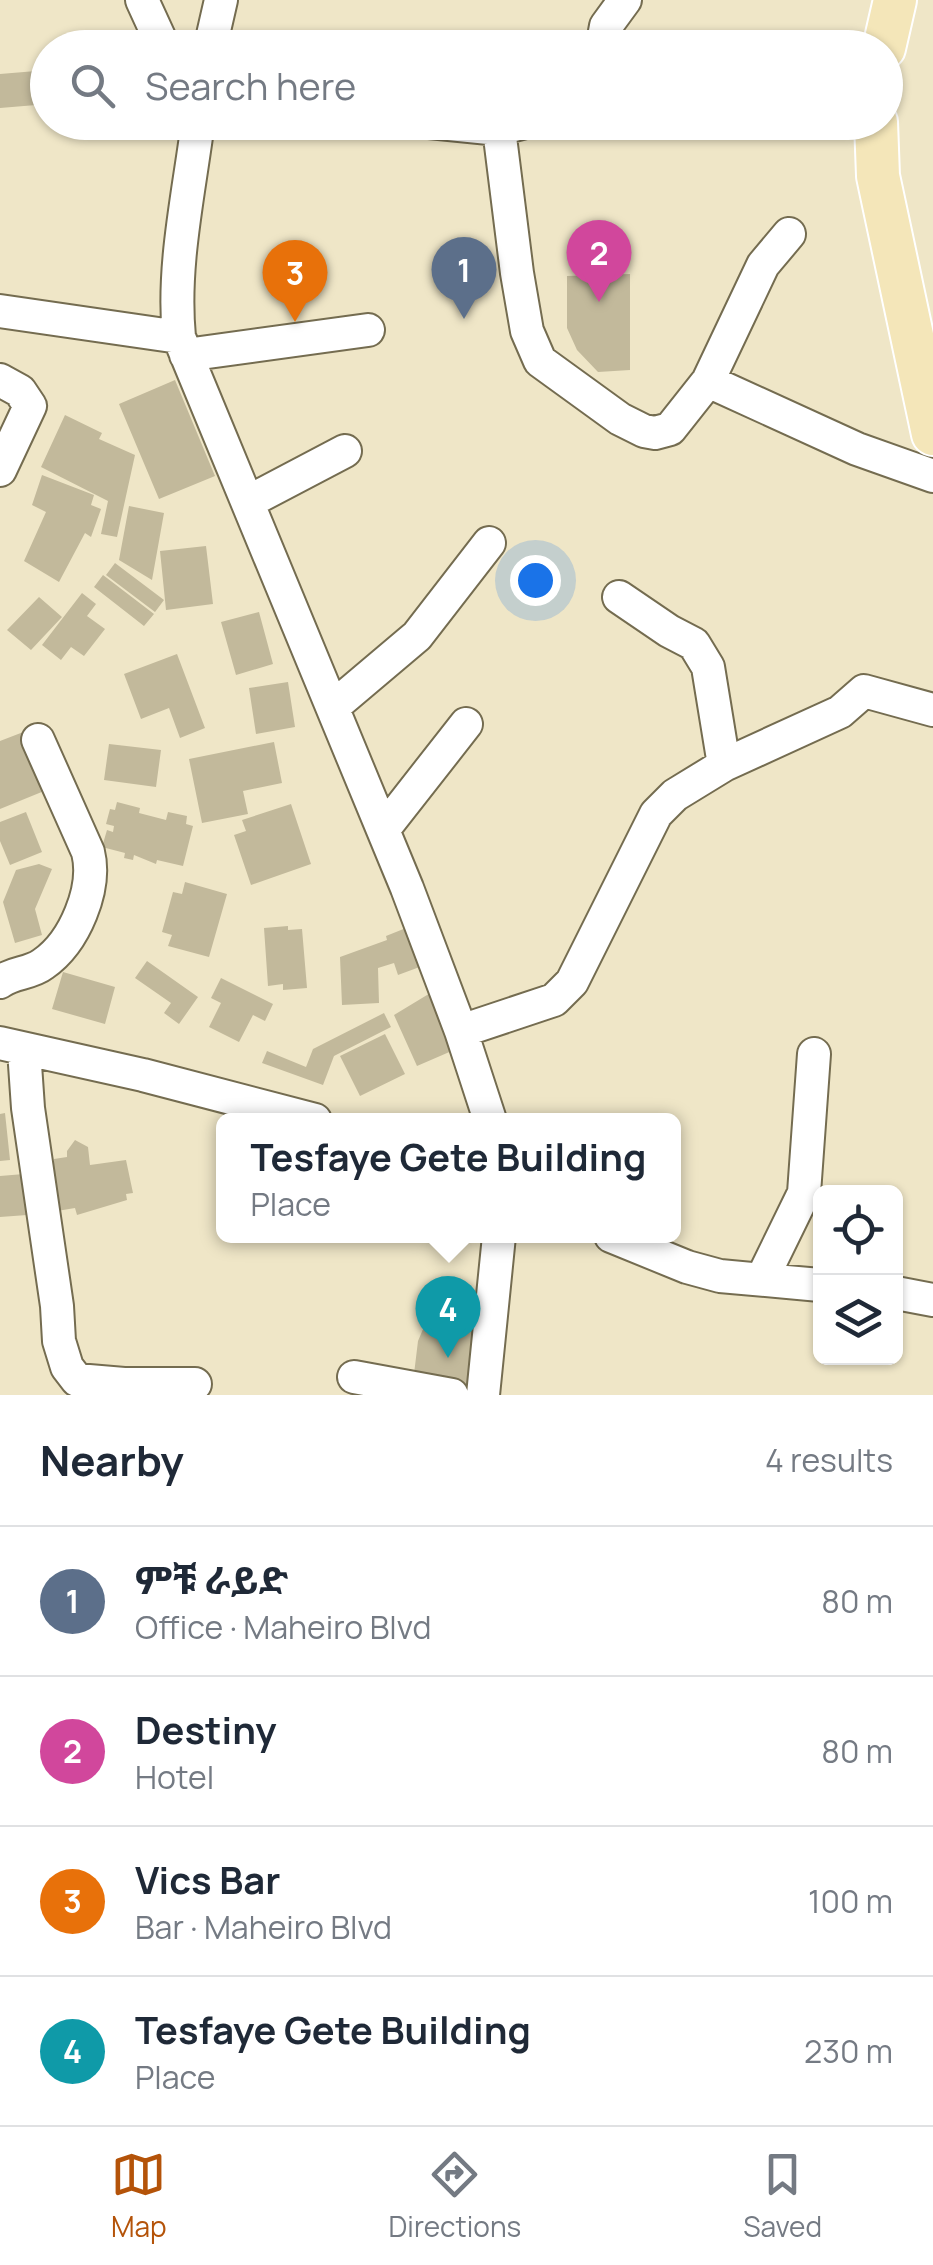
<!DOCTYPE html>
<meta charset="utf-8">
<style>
:root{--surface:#fff;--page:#f6f6f7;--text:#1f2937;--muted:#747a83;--line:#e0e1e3;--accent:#b45309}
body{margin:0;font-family:Manrope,"Noto Sans Ethiopic",sans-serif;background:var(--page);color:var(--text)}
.controls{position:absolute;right:30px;bottom:30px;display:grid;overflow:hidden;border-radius:15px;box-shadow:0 2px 8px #0004}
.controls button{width:90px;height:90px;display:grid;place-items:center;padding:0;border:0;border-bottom:2px solid var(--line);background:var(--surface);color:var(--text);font:50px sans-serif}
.you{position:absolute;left:535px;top:580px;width:35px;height:35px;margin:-25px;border:8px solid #fff;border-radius:50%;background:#1a73e8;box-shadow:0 0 0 15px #1a73e833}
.badge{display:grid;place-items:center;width:65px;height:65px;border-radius:50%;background:var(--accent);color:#fff;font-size:32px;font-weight:700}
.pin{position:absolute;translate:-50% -82px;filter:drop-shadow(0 2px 5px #0008)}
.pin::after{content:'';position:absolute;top:52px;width:35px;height:30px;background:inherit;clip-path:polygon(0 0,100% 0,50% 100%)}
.popup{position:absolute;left:216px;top:1113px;width:465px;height:130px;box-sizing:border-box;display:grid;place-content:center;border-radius:15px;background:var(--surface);filter:drop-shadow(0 2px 8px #0005);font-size:32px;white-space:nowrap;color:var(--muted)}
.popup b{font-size:38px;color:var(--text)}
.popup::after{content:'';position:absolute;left:50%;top:100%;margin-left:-20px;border:20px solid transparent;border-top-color:var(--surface)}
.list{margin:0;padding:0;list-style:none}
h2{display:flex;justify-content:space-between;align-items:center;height:130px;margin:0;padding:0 40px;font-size:42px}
h2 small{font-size:32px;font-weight:400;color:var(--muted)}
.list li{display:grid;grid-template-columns:65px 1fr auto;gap:30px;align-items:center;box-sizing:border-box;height:150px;padding:0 40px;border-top:2px solid var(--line)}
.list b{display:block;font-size:38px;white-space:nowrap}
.list p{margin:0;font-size:32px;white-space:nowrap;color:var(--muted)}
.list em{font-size:32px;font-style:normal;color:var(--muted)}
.icon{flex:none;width:55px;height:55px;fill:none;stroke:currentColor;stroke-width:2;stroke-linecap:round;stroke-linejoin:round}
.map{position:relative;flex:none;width:933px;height:1395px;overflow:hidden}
.search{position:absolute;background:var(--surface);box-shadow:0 2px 8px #0004;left:30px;right:30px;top:30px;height:110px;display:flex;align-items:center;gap:25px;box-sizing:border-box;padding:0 35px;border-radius:55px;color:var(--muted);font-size:38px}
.sheet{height:730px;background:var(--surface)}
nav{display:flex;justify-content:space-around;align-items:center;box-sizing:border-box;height:140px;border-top:2px solid var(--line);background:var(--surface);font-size:28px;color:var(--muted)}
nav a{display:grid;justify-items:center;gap:5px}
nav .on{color:var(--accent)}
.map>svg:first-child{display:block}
</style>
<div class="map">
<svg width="933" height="1395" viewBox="0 0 933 1395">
<rect width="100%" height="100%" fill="#efe6c7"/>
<path fill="#c2b99b" d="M48,70v34l-48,4v-34z
M630,274v96l-32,2 -21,-22 -10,-22v-52z
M175,380l40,96 -56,23 -40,-95z
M65,415l37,18 -3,6 36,16 -18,82 -16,-3 7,-33 -67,-34z
M42,475l52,20 -3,10 10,4 -10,28 -6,-4 -26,49 -35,-21 22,-49 -14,-7z
M129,506l35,7 -12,67 -33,-20z
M206,546l7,58 -47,6 -6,-59z
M115,563l49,37 -9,12 -49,-37z
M103,575l51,39 -10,12 -50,-39z
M82,593l14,11 -9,12 18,13 -21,27 -13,-9 -10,13 -19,-15z
M39,597l23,20 -31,33 -24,-20z
M259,612l14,52 -37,11 -15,-53z
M177,654l28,74 -25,10 -11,-30 -28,11 -17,-45z
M288,682l7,45 -39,7 -7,-46z
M26,731l23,58 -49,20v-68z
M274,742l8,41 -39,8 5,23 -46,9 -13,-64z
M109,744l52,6 -5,37 -52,-7z
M117,802l23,6 -1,5 27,7 2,-8 19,4 -1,8 7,2 -10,40 -26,-6 -1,4 -22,-9 -1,5 -9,-2 1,-5 -23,-6 5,-17 6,2 1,-6 -8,-2 4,-15 5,1z
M291,804l20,60 -60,21 -17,-50 12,-4 -4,-11z
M26,812l16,40 -32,13 -10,-24v-19z
M39,864l13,5 -17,40 7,26 -27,8 -12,-41 13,-32z
M185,882l42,12 -18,63 -41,-11 4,-11 -10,-3 11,-40 9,2z
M288,926v4l14,-1 5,59 -24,2v-6l-15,2 -4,-58z
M411,926l14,39 -27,10 -4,-12 -16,5 1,35 -37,2 -2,-48 47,-17 -1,-4z
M147,961l51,36 -19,27 -15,-11 7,-10 -36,-25z
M63,972l52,15 -10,37 -53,-15z
M221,978l52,26 -8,17 -12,-6 -14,27 -30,-15 12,-24 -10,-5z
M432,992l22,58 -37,16 -23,-51z
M384,1013l7,14 -57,29 -11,29 -61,-22 5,-12 39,16 7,-18z
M385,1034l20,40 -45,22 -20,-40z
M5,1113l5,47 -10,1v-47z
M75,1140l13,7 2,18 36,-5 7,33 -7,1 1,6 -50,15 -2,-7 -18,3 -6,-36 3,-4v-12l13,-2v-6z
M24,1174l3,41 -27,2v-41z
M432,1308l49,21 -5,65 -62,-20 4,-33z"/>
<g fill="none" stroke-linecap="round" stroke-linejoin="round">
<defs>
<path id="minor" d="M142,0l22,48
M210,48l11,-48
M602,48l4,-22 19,-26
M198,122c-9,71 -26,144 -19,215l228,551 54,143 29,89
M429,122l70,7 26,-7
M499,129l18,144 10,58 13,30 80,58 24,12 11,2 15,-4 38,-48 55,-116 26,-31
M0,311l179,26
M186,355l182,-25
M0,380l20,11 10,15 -30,64
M708,381l149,68 76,27
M248,502l97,-51
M619,597l50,34 25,13 14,23 16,98
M333,707l84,-71 72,-93
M383,830l83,-106
M0,982c13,-10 30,-8 43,-18 32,-22 54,-76 45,-112l-50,-112
M461,1031l93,-31 18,-18 84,-168 19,-19 49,-30 116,-53 24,-21 69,19
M0,1043l143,32 172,45
M24,1050l4,58 29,198 2,35 8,26 10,13 47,4h71
M611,1236l76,31 33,9 100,9
M762,1279l42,-86 10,-139
M896,1293l37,7
M354,1377l98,18
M483,1395l16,-159"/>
<path id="major" d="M884,48l11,-48
M876,122l2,54 55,258"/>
</defs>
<use href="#minor" stroke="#746c50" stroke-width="36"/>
<use href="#major" stroke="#fff" stroke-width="46"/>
<use href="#minor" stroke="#fff" stroke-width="32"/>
<use href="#major" stroke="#f4e6b9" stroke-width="42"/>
</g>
</svg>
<div class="controls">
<button><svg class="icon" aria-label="locate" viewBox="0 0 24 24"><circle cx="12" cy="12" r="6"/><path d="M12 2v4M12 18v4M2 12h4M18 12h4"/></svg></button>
<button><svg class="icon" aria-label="layers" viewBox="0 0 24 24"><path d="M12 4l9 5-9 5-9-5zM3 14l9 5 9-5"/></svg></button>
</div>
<div class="you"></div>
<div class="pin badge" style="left:464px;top:319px;background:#5c6f8a">1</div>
<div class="pin badge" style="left:599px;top:302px;background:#d1479c">2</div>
<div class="pin badge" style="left:295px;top:322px;background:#e8710a">3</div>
<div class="pin badge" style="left:448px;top:1358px;background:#0f9aa8">4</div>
<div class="popup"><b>Tesfaye Gete Building</b>Place</div>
<div class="search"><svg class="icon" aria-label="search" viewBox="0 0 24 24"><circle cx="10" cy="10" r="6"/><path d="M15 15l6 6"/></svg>Search here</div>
</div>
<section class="sheet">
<h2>Nearby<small>4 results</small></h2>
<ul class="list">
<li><span class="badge" style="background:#5c6f8a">1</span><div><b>ምቹ ራይድ</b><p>Office · Maheiro Blvd</p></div><em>80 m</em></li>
<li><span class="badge" style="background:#d1479c">2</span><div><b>Destiny</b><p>Hotel</p></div><em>80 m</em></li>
<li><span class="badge" style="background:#e8710a">3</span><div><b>Vics Bar</b><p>Bar · Maheiro Blvd</p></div><em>100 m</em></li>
<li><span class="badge" style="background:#0f9aa8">4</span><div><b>Tesfaye Gete Building</b><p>Place</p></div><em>230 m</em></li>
</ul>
</section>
<nav>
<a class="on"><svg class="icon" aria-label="map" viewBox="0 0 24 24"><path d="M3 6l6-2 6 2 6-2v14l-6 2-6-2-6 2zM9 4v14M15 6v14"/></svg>Map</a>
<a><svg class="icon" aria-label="directions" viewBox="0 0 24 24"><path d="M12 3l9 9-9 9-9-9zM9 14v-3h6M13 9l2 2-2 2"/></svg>Directions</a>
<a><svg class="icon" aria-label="saved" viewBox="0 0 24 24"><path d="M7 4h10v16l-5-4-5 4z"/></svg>Saved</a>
</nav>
